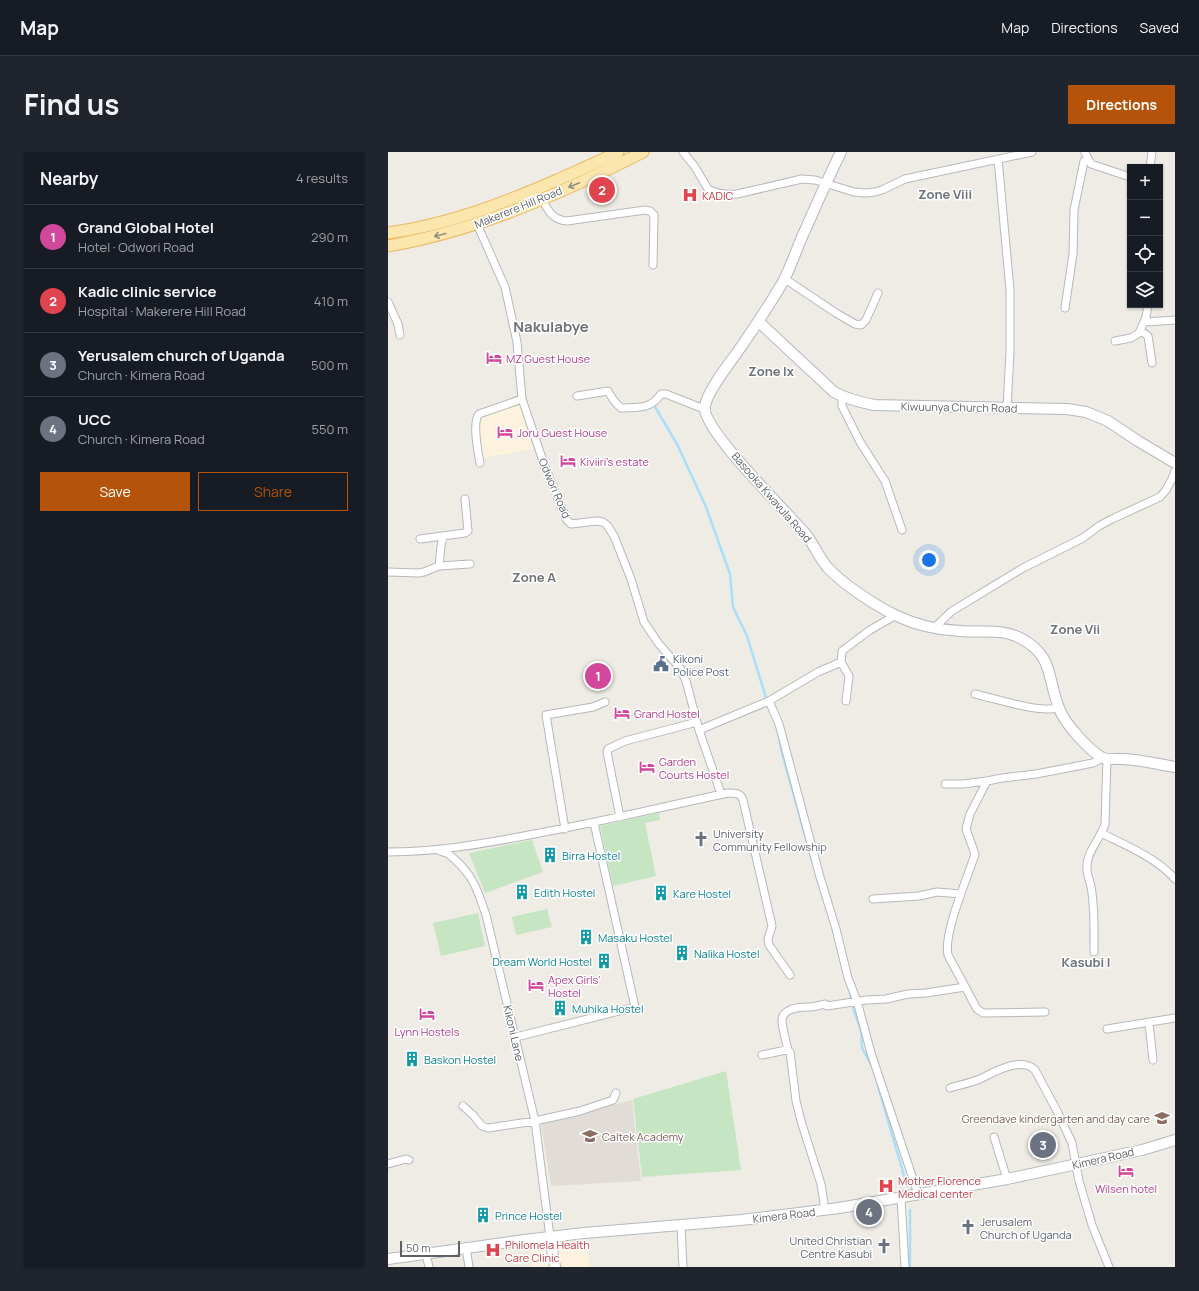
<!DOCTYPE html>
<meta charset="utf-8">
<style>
:root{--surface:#171b24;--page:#20242c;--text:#f1f3f6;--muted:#9ea1a6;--line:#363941;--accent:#b45309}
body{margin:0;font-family:Manrope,sans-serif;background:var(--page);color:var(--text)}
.controls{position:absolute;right:12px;top:12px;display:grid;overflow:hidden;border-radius:0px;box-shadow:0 1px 3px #0004}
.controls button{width:36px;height:36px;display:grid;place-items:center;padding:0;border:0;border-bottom:1px solid var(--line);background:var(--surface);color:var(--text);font:20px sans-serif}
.scale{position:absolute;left:12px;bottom:10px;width:60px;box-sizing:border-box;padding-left:4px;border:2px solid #5d6165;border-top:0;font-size:11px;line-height:14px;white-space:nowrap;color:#5d6165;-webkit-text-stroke:3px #fff;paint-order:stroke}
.you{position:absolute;left:541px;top:408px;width:14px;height:14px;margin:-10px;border:3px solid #fff;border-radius:50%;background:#1a73e8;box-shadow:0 0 0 6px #1a73e833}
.badge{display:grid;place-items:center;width:26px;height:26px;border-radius:50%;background:var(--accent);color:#fff;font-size:13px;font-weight:700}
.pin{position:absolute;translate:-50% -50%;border:2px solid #fff;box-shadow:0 1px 4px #0006}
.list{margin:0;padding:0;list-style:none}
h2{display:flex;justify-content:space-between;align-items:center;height:52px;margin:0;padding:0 16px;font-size:17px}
h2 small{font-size:13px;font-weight:400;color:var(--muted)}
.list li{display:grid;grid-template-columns:26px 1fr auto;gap:12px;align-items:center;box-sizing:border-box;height:64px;padding:0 16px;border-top:1px solid var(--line)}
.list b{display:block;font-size:15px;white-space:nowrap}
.list p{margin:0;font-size:13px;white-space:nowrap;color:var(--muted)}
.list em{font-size:13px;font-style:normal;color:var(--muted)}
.actions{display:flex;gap:8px;padding:12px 16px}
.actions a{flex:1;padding:9px 0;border:1px solid var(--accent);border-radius:0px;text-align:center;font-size:14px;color:var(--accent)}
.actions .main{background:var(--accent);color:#fff}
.icon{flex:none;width:22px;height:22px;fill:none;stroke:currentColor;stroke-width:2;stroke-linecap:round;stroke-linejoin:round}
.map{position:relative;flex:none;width:787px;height:1115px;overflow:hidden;border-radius:0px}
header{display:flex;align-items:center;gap:24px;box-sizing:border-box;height:56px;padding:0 20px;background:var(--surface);border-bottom:1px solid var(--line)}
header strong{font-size:19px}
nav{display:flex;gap:22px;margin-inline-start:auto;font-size:14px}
.intro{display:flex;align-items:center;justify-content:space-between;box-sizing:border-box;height:96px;padding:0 24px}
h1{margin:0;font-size:28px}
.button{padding:10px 18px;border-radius:0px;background:var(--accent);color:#fff;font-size:14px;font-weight:700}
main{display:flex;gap:24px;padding:0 24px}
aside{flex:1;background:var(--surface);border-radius:0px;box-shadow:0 1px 3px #0004}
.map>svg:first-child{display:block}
</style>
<header>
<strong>Map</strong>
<nav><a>Map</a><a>Directions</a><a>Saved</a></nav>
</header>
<div class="intro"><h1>Find us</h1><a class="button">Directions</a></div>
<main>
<aside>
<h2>Nearby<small>4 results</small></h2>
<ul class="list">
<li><span class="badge" style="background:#d1479c">1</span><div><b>Grand Global Hotel</b><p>Hotel · Odwori Road</p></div><em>290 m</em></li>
<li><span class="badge" style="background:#e0444e">2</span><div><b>Kadic clinic service</b><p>Hospital · Makerere Hill Road</p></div><em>410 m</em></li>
<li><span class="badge" style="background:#6b7280">3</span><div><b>Yerusalem church of Uganda</b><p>Church · Kimera Road</p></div><em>500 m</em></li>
<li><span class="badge" style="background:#6b7280">4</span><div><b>UCC</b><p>Church · Kimera Road</p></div><em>550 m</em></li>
</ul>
<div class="actions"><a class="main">Save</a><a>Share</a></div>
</aside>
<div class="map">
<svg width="787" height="1115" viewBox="0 0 787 1115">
<rect width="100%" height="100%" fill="#efece5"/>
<path fill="#fcf2dd" d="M133,251l14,46 -52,9 -4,-43z
M196,1083l6,32h-33l-5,-28z
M156,1087l6,28h-18l-3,-25z"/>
<path fill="#e1ddd6" d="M244,948l9,81 -90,5 -10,-63z"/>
<path fill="#c6e5c3" d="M271,661l1,7 -15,3 11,53 -43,10 -13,-60z
M144,688l11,32 -58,21 -16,-40z
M159,757l5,18 -36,8 -4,-18z
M90,761l7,33 -44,10 -8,-33z
M338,919l15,99 -99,7 -9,-78z"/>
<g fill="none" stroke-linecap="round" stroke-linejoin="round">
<path stroke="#a9dffb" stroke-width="2.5" d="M266,253l24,41 28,61 24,67 3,33 14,29 20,65
M390,580l4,21 31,111
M462,840l4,19 7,19 1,18 11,20
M490,934l29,100
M522,1115v-57"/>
<defs>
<path id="street" d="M295,0l12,15 13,22c9,5 19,6 29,5l65,-15 13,1 39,12 11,1 10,-1 7,-2 23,-11 127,-27
M697,1l6,11 39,13
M610,7l12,131v62l-3,56
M762,15l2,-15
M154,47c6,12 11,21 25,22l78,-11 5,1 4,4 -1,50
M89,72l28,63 12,55 5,57 23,68 22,53 4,4 26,-3 6,1 4,3 7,11 17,43 13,43 15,22 21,24 6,13 13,49 22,64
M397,127l51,34 19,11 6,1 5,-5 12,-27
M0,150l10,22 2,11
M677,156l8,-54 1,-44 10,-49 3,-2
M757,170l30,-2
M753,179l7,5 4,27
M727,189l16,-3 8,-5 7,-16 2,-12
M189,244l31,-5 6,10 7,7c17,-1 29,2 40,-14h5l38,15
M454,245v9l18,36 25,39 17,49
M92,311c-2,-11 -8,-41 -1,-49l43,-15
M32,387l45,-6 3,-2 -3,-32
M51,414l2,-20 2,-10
M0,420l30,1 6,-1 15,-6 31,-2
M546,476l18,-17 71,-43 60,-30 16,-12 13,-7 48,-22 6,-7 6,-11 3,-8
M587,542c22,5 63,19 83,14
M381,549l10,23 41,153 16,52 12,49 9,23 14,52 47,141
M458,549l3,-25 -8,-14 1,-11 28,-21 26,-15
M311,578l70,-29 49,-29 23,-10
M599,629l-17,33 -4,15 9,25c-7,23 -32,79 -27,101l29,54 6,4 62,-1
M557,632h18l24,-3 15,-3 34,-4 57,-11 10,-5
M232,665l-13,-65 1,-3 17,-8 72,-19
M177,677l-19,-114 47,-8 12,-5
M713,681c24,12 56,25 74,46
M52,699l9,3 3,3c22,19 25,32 34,58l49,206 15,116
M0,700c48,0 94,-8 141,-17 67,-12 133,-28 199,-42 7,0 13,0 15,7l29,126 -4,13 1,6 21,30
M485,747l46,-3 18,-4 24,2
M706,800c0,-22 1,-44 -3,-65 -1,-7 -5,-14 -4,-21 0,-15 14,-28 18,-42l2,-66
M761,871l4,37
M719,877l68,-11
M128,885l119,-30 -41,-184
M400,898c-2,-9 -5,-19 -6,-28 -1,-14 18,-15 27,-15 5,0 11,-2 16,-3l2,2 39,-6 20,-1 22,-5 18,-1 39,-6
M374,903l24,-5 4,2 6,49 5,20 20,63 4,26
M562,936c10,-3 20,-5 30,-9 14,-7 42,-23 55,-9l23,43 14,30 7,38 13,44 17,42
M75,954l10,9 9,11 6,2 47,-7 45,-10 33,-11 3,-7
M606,985l13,42
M0,1012l18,-5 3,1
M513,1046l4,69
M293,1074l2,41
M78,1096l3,19
M38,1102l3,13"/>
<path id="secondary" d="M453,0c-14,28 -26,56 -39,85 -6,14 -11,29 -18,43 -13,23 -28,45 -43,67 -9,13 -34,44 -36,59 -5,23 86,109 103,131 7,10 12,22 20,31 16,17 48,38 69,48 19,9 42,14 63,15 21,2 41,-3 60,7 34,17 27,40 39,70 5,15 29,41 42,49 5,3 13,2 19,2 18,0 37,5 55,8
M371,170l75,70c13,7 25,10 40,13l193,4 19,3 22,9 30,20 37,22
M162,1085l5,30
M0,1107l136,-19 60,-7 157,-13 98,-12 168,-29 135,-29 33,-10"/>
<path id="primary" d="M0,81c59,-8 114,-29 169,-53 20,-9 41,-18 61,-28
M0,94c89,-15 174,-53 255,-94"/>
</defs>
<use href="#street" stroke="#b6b8bb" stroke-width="9"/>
<use href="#secondary" stroke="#b4b8bc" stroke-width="12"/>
<use href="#primary" stroke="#ebb862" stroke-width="13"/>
<use href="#street" stroke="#fff" stroke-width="7"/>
<use href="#secondary" stroke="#fff" stroke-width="10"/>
<use href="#primary" stroke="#fbe7ae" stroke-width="11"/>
</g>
<defs><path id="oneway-shaft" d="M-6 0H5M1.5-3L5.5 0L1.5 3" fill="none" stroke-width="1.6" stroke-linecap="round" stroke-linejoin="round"/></defs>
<g stroke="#94907f">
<use href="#oneway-shaft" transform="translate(186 33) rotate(157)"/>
<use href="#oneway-shaft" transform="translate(52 83) rotate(166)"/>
</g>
<defs>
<symbol id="hospital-bare" viewBox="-9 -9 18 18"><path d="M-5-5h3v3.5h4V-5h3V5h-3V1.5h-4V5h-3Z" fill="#e0444e" stroke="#fff" stroke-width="2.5" paint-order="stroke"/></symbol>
<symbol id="hotel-bare" viewBox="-9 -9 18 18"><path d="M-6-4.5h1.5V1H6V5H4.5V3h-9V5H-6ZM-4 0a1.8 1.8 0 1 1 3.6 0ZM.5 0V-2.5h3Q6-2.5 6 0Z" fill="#d1479c" stroke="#fff" stroke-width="2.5" paint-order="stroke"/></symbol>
<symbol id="civic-bare" viewBox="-9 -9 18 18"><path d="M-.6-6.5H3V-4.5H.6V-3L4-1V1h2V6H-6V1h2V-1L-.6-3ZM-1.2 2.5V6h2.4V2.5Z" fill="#5c6f8a" stroke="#fff" stroke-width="2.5" paint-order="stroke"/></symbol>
<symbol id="church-bare" viewBox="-9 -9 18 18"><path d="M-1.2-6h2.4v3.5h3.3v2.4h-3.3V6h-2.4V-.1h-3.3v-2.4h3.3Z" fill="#6b7280" stroke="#fff" stroke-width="2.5" paint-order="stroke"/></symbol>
<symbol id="building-bare" viewBox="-9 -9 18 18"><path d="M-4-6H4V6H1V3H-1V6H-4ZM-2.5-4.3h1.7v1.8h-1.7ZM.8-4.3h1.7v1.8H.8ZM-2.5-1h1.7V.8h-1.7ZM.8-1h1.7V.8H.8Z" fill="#0f9aa8" stroke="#fff" stroke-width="2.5" paint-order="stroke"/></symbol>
<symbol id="school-bare" viewBox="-9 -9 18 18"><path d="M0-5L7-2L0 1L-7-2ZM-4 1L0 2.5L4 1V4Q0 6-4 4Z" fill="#8d6e63" stroke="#fff" stroke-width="2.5" paint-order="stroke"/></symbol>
</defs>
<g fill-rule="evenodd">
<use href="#hospital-bare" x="291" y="32" width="22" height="22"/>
<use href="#hotel-bare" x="95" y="195" width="22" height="22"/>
<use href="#hotel-bare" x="106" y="269" width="22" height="22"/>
<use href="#hotel-bare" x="169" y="298" width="22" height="22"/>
<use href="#civic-bare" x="262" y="501" width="22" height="22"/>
<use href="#hotel-bare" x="223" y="550" width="22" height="22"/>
<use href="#hotel-bare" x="248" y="604" width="22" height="22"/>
<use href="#church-bare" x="302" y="676" width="22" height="22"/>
<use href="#building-bare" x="151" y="692" width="22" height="22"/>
<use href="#building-bare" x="123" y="729" width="22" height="22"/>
<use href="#building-bare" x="262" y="730" width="22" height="22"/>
<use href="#building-bare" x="187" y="774" width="22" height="22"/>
<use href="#building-bare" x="283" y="790" width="22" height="22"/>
<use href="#building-bare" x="205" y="798" width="22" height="22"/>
<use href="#hotel-bare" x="137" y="822" width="22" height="22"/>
<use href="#building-bare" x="161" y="845" width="22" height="22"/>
<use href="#hotel-bare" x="28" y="851" width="22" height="22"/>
<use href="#building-bare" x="13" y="896" width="22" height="22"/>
<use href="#school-bare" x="763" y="955" width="22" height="22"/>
<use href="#school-bare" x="191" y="973" width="22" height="22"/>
<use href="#hotel-bare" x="727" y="1008" width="22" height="22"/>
<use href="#hospital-bare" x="487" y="1023" width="22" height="22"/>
<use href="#building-bare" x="84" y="1052" width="22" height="22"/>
<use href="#church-bare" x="569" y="1064" width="22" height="22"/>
<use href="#church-bare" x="485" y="1083" width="22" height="22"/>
<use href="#hospital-bare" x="94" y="1087" width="22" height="22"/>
</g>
<g text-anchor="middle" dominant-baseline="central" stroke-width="3" stroke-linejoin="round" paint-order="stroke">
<g font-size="11" fill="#be3a42" stroke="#fff" text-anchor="start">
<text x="314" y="43">KADIC</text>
<text x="510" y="1028">Mother Florence<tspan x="510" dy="13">Medical center</tspan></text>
<text x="117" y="1092">Philomela Health<tspan x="117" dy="13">Care Clinic</tspan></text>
</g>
<g font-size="11" fill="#5d6165" stroke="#fff">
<text transform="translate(130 55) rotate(-22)">Makerere Hill Road</text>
<text transform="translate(571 255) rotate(1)">Kiwuunya Church Road</text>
<text transform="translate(167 336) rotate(67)">Odwori Road</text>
<text transform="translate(384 345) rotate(49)">Basooka Kwavula Road</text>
<text transform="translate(126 881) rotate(77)">Kikoni Lane</text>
<text transform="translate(715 1006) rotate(-13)">Kimera Road</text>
<text transform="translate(396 1063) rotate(-7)">Kimera Road</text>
</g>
<g font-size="11" fill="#b23c85" stroke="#fff" text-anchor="start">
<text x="118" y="206">MZ Guest House</text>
<text x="129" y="280">Joru Guest House</text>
<text x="192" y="309">Kiviiri's estate</text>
<text x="246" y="561">Grand Hostel</text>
<text x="271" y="609">Garden<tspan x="271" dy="13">Courts Hostel</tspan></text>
<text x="160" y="827">Apex Girls’<tspan x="160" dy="13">Hostel</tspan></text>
<text x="39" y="879" text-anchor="middle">Lynn Hostels</text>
<text x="738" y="1036" text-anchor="middle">Wilsen hotel</text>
</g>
<g font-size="11" fill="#4e5e75" stroke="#fff" text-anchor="start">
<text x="285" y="506">Kikoni<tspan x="285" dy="13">Police Post</tspan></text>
</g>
<g font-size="11" fill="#5b616d" stroke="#fff" text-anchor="start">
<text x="325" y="681">University<tspan x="325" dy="13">Community Fellowship</tspan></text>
<text x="592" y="1069">Jerusalem<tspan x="592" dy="13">Church of Uganda</tspan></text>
<text x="484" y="1088" text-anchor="end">United Christian<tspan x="484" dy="13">Centre Kasubi</tspan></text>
</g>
<g font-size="11" fill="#0d838f" stroke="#fff" text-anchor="start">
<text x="174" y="703">Birra Hostel</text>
<text x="146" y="740">Edith Hostel</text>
<text x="285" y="741">Kare Hostel</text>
<text x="210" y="785">Masaku Hostel</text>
<text x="306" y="801">Nalika Hostel</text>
<text x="204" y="809" text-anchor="end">Dream World Hostel</text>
<text x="184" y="856">Muhika Hostel</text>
<text x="36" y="907">Baskon Hostel</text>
<text x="107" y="1063">Prince Hostel</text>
</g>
<g font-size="11" fill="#785e54" stroke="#fff" text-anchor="end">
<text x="762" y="966">Greendave kindergarten and day care</text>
<text x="214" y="984" text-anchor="start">Caltek Academy</text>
</g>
<g font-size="13" font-weight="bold" fill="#6e7377" stroke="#fff">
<text x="557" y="42">Zone Viii</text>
<text x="383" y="219">Zone Ix</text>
<text x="146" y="425">Zone A</text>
<text x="687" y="477">Zone Vii</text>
<text x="698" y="810">Kasubi I</text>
</g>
<g font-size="15" font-weight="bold" fill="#6e7377" stroke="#fff">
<text x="163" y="174">Nakulabye</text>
</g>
</g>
</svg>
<div class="controls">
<button>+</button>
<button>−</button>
<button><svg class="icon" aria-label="locate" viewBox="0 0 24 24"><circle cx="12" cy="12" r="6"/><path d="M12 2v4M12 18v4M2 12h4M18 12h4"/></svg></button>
<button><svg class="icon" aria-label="layers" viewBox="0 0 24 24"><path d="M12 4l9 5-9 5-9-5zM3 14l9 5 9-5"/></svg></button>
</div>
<div class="scale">50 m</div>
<div class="you"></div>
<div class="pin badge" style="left:210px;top:524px;background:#d1479c">1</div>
<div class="pin badge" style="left:214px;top:38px;background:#e0444e">2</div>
<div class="pin badge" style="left:655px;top:993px;background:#6b7280">3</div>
<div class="pin badge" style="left:481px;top:1060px;background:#6b7280">4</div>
</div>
</main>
